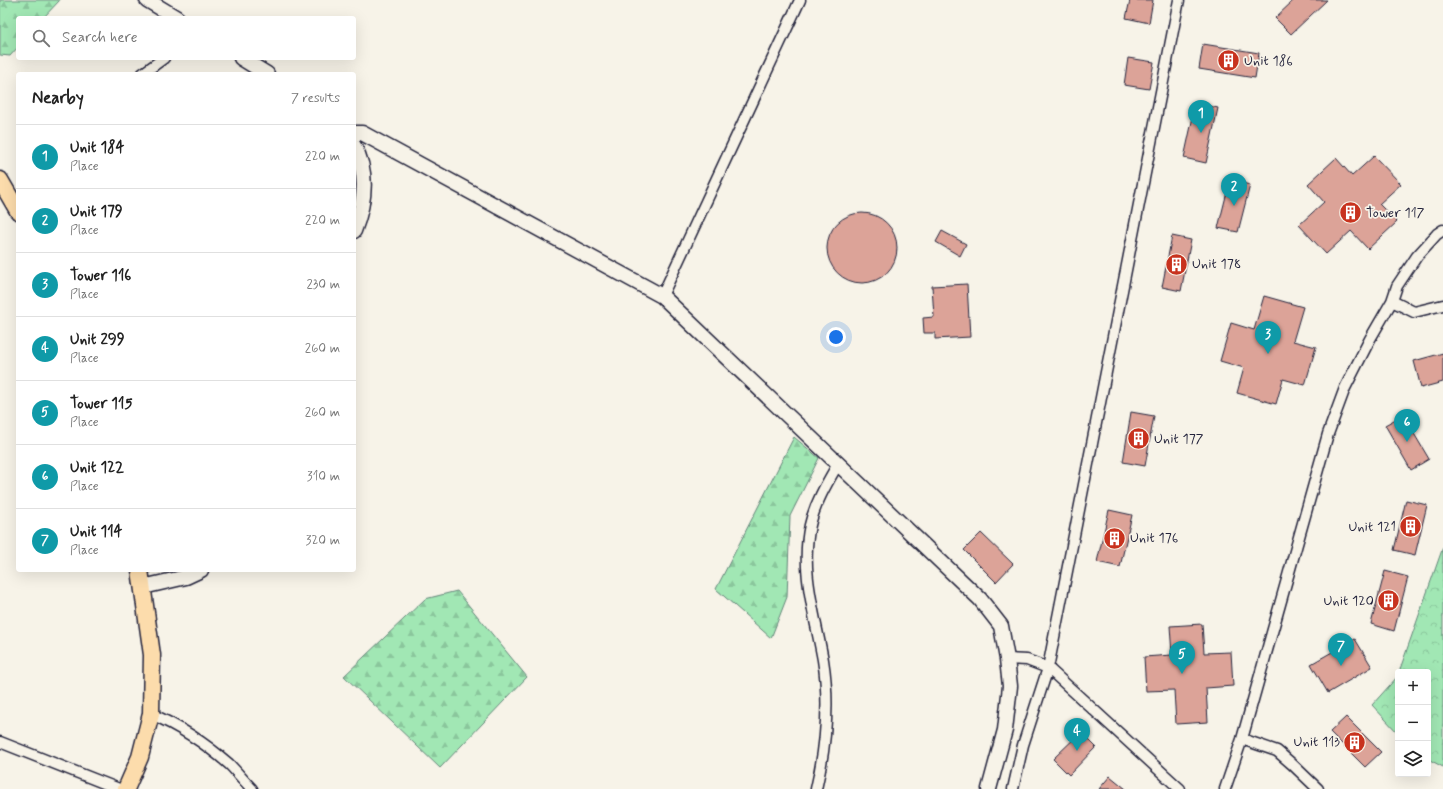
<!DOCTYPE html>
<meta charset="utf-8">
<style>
:root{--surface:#fff;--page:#f6f6f6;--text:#222;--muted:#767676;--line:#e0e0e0;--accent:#c8321e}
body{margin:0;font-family:Mynerve,sans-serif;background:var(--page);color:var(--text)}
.controls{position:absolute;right:12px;bottom:12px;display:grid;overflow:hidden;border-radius:4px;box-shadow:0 4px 16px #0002}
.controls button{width:36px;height:36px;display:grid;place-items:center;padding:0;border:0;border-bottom:1px solid var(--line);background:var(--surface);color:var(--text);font:20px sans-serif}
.you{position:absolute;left:836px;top:337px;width:14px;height:14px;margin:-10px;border:3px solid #fff;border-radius:50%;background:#1a73e8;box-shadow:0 0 0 6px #1a73e833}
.badge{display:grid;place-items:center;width:26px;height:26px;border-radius:50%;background:var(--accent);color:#fff;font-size:13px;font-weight:700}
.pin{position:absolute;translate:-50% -33px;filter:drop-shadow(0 1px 2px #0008)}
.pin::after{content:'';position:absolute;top:21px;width:14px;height:12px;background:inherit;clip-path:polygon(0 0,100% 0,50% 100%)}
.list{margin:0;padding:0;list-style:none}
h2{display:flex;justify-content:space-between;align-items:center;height:52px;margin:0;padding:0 16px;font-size:17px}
h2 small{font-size:13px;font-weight:400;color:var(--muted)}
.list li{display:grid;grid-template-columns:26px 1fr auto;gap:12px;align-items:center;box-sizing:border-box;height:64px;padding:0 16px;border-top:1px solid var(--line)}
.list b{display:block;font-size:15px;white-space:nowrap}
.list p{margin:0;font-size:13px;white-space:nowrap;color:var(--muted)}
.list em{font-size:13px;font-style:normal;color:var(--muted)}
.icon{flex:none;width:22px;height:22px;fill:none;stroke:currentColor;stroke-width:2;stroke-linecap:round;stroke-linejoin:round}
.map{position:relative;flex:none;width:1443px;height:789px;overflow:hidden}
.search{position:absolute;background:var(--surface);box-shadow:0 4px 16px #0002;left:16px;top:16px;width:340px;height:44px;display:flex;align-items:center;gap:10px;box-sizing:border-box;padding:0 14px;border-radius:4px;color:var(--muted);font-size:15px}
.panel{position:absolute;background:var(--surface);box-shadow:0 4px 16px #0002;left:16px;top:72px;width:340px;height:500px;border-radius:4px}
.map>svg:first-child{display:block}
</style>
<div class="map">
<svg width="1443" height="789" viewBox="0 0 1443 789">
<defs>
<pattern id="forest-firs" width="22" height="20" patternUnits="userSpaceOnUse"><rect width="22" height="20" fill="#a1e7b4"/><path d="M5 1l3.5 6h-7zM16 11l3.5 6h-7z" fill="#8ac69c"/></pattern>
<pattern id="park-crowns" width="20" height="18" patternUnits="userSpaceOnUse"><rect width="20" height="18" fill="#a1e7b4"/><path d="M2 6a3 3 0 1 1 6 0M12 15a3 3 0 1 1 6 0" fill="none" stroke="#8ac69c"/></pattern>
</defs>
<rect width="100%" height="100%" fill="#f7f3e8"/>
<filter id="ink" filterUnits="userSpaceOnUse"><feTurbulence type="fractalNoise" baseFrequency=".025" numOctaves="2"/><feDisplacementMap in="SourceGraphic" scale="8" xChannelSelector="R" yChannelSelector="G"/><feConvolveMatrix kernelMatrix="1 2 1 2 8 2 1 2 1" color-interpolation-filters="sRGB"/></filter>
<g filter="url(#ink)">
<path fill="url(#forest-firs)" stroke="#628478" d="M0,0h60l-17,18h-25v29l-8,9 -10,-1z
M794,437l25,21 -29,58 -3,81 -16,41 -55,-49z
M457,591l70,86 -87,91 -96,-92 81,-77z"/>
<path fill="url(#park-crowns)" stroke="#628478" d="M1443,547v220l-15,-8v-87h-29z
M1398,676v57l-26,-28z"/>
<path fill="#dca398" stroke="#22223b" d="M1130,0h23l-4,23 -23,-5z
M1294,0h33l-36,34 -16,-16z
M1203,44l56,9 -4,25 -56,-9z
M1128,58l26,4 -5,27 -25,-4z
M1196,103l22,5 -12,55 -22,-5z
M1374,156l27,28 -22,20 18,18 -29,27 -17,-18 -25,23 -27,-29 25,-23 -16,-18 28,-26 16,18z
M1230,180l20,5 -12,47 -20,-4z
M827 248a35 35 0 1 1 70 0a35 35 0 1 1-70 0Z
M942,231l24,13 -6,12 -24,-14z
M1172,236l19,4 -10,51 -19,-4z
M967,284l3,53 -35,2v-6h-11l-1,-15 11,-1 -2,-31z
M1264,296l39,11 -10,34 23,6 -11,38 -22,-6 -7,25 -39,-11 7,-25 -24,-7 11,-38 23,7z
M1443,353v29l-22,6 -7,-27z
M1131,412l23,4 -9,50 -22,-4z
M1403,415l26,44 -18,11 -26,-45z
M1406,500l21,5 -12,50 -21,-5z
M1109,510l23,5 -12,52 -23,-5z
M981,533l32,31 -17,18 -32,-32z
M1385,571l23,6 -14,54 -23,-7z
M1202,624l2,29 27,-1 2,34 -27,2 2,34 -32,2 -2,-34 -28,1 -2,-34 28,-2 -2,-29z
M1355,639l17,28 -44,26 -17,-29z
M1346,717l35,35 -16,15 -35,-35z
M1081,732l15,15 -27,28 -16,-16z
M1110,776l16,13h-27z"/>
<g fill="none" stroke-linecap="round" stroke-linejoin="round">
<defs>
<path id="street" d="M142,74l22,-16
M662,296l138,-296
M1392,301l22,11 29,-7
M1007,659l20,1 21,8 132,121
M151,714c28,12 55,30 78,50 8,8 15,17 23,25
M1242,739l35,12 15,13 26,25
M0,742l119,47
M816,789c10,-43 14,-86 7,-129 -8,-45 -23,-90 -13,-135 5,-22 17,-42 28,-61
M1013,789l10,-44 25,-77 131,-668
M1225,789l17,-50 86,-305 17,-46 25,-49 22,-38 5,-15 20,-30 20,-22 6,-4"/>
<path id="secondary" d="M147,0l30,18
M241,58l26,16
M354,133h8l300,163 318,303 21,27 6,33 3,27 -5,44 -16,59
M354,146c15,27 11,57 0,85
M143,587l43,-10 15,-7"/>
<path id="primary" d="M0,180l18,31
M126,789l14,-32 11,-43 1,-59 -12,-85"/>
</defs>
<use href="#street" stroke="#22223b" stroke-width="13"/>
<use href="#secondary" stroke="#22223b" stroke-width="17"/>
<use href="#primary" stroke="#22223b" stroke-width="19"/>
<use href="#street" stroke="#f7f3e8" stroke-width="10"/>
<use href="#secondary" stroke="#f7f3e8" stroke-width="14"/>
<use href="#primary" stroke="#fcdcac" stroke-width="16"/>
</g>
</g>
<defs>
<symbol id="building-disc" viewBox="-11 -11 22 22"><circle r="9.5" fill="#c8321e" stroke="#f7f3e8"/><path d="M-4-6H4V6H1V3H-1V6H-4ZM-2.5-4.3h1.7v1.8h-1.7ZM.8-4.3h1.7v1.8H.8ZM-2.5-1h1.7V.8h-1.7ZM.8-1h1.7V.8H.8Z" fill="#fff"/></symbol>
</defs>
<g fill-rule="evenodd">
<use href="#building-disc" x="1216" y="48" width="25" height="25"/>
<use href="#building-disc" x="1338" y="200" width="25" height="25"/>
<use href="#building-disc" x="1164" y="252" width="25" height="25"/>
<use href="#building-disc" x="1126" y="426" width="25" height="25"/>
<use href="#building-disc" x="1398" y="514" width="25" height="25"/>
<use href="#building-disc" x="1102" y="526" width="25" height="25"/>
<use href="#building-disc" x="1376" y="588" width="25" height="25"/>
<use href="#building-disc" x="1342" y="730" width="25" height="25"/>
</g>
<g text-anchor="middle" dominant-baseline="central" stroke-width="3.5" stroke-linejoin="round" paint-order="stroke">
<g font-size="14" fill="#22223b" stroke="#f7f3e8" text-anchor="start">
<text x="1244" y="61">Unit 186</text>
<text x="1366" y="213">Tower 117</text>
<text x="1192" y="264">Unit 178</text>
<text x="1154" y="439">Unit 177</text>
<text x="1396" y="527" text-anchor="end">Unit 121</text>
<text x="1130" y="538">Unit 176</text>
<text x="1374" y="601" text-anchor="end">Unit 120</text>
<text x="1340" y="742" text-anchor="end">Unit 113</text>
</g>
</g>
</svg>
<div class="controls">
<button>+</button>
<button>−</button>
<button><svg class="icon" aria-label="layers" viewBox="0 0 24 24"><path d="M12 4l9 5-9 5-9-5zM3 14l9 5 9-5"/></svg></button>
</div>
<div class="you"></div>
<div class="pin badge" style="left:1201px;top:133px;background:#0f9aa8">1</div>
<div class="pin badge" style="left:1234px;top:206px;background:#0f9aa8">2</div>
<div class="pin badge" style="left:1268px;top:354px;background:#0f9aa8">3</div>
<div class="pin badge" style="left:1077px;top:751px;background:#0f9aa8">4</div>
<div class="pin badge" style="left:1182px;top:674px;background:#0f9aa8">5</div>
<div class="pin badge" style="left:1407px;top:442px;background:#0f9aa8">6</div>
<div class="pin badge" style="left:1341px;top:666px;background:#0f9aa8">7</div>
<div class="search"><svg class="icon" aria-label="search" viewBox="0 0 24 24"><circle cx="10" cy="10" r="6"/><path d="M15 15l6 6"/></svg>Search here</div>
<section class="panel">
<h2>Nearby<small>7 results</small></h2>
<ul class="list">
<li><span class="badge" style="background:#0f9aa8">1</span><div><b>Unit 184</b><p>Place</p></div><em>220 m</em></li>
<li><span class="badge" style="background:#0f9aa8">2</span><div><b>Unit 179</b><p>Place</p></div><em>220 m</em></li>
<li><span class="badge" style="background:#0f9aa8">3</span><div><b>Tower 116</b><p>Place</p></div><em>230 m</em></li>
<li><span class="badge" style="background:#0f9aa8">4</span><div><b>Unit 299</b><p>Place</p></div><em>260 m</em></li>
<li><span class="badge" style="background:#0f9aa8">5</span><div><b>Tower 115</b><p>Place</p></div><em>260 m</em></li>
<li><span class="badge" style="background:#0f9aa8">6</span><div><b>Unit 122</b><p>Place</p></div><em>310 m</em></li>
<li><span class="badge" style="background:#0f9aa8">7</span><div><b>Unit 114</b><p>Place</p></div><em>320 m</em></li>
</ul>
</section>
</div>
